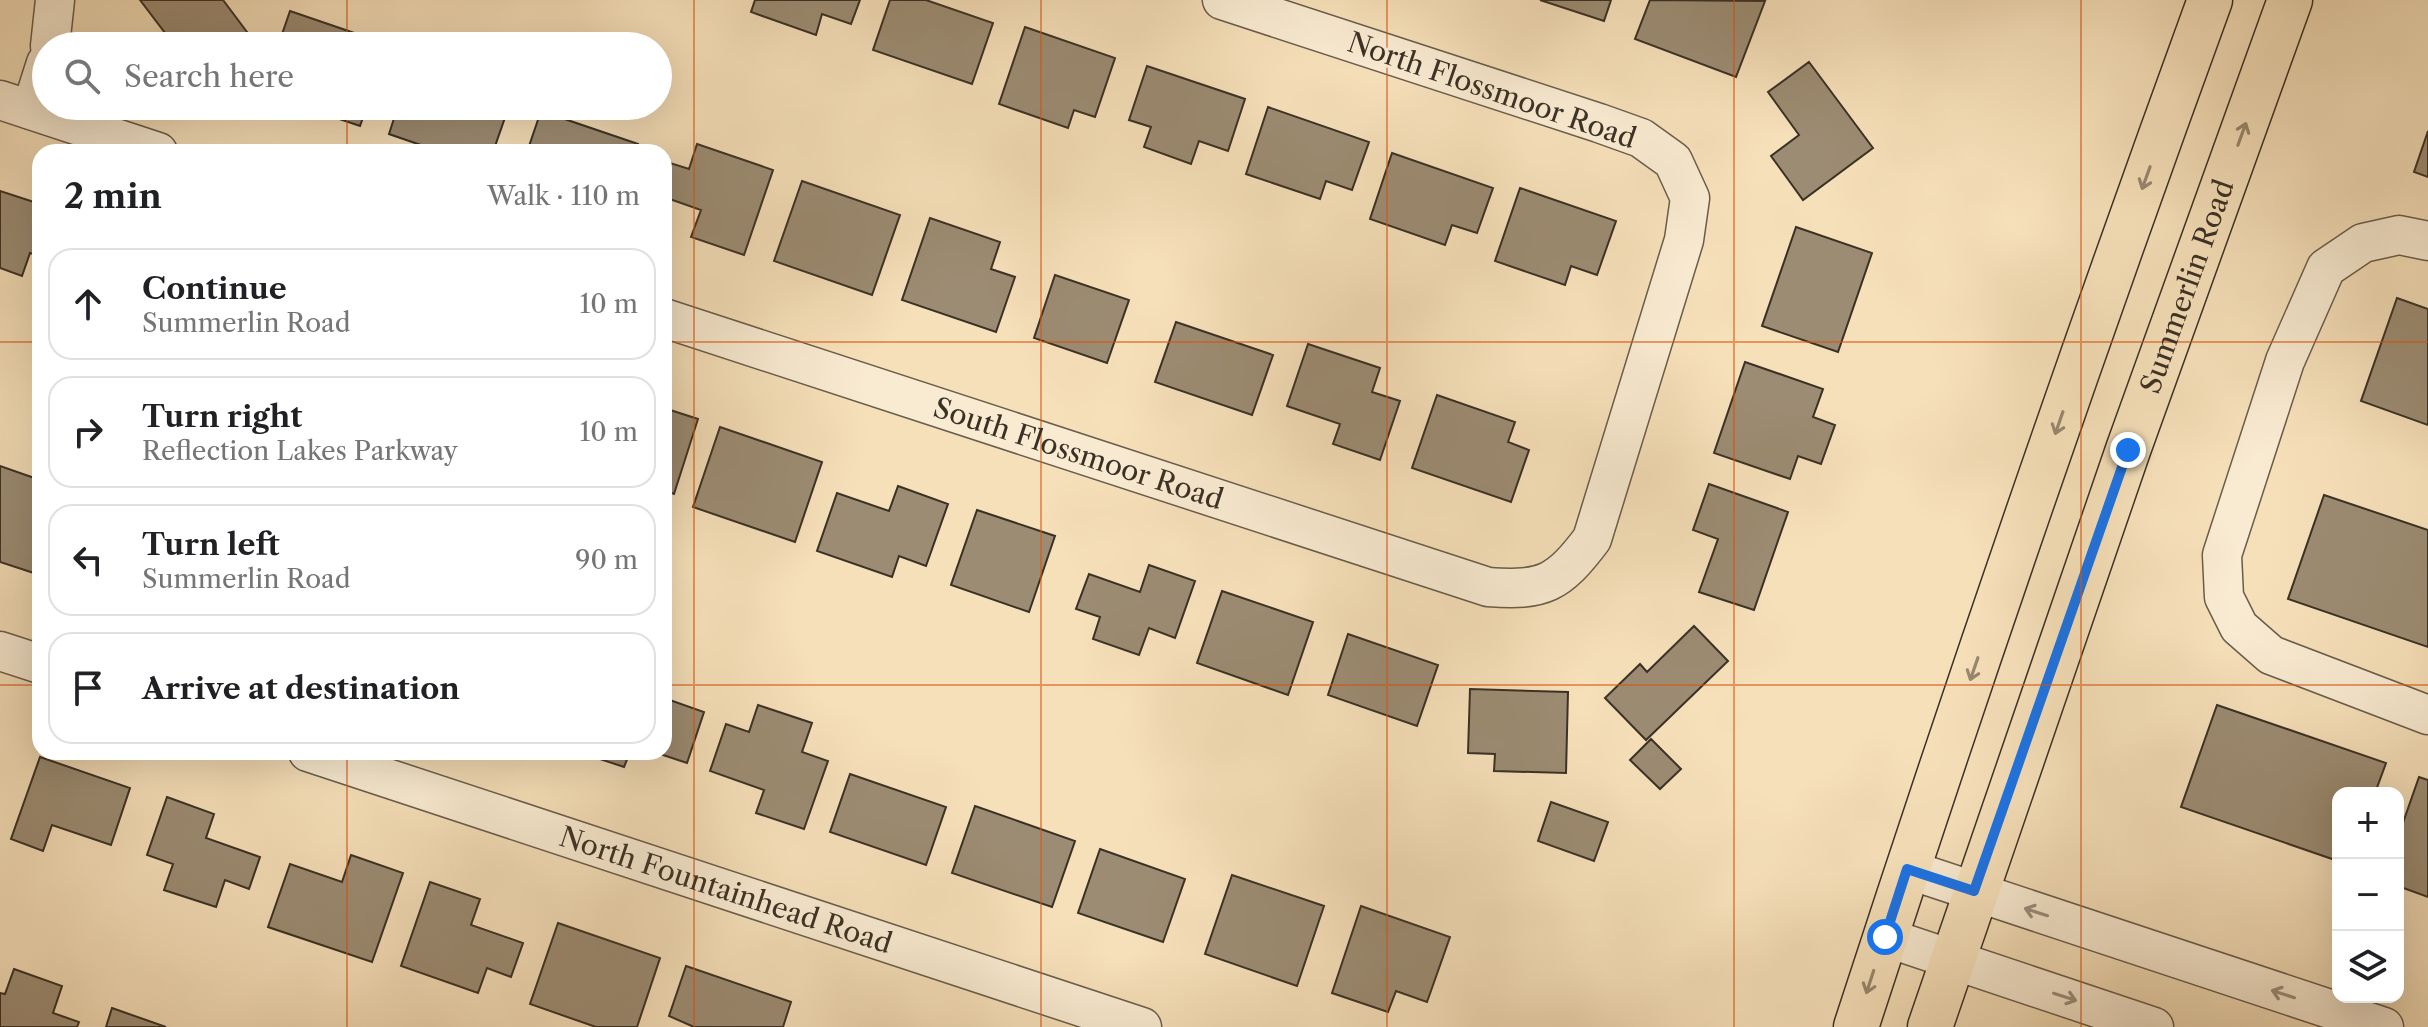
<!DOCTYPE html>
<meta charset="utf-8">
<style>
:root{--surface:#fff;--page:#f6f6f6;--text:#202124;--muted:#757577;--line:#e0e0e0}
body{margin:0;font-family:"Libre Caslon Text",serif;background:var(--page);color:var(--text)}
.controls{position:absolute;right:24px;bottom:24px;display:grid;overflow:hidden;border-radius:16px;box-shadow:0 8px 32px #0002}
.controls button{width:72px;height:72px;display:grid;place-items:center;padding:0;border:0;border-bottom:2px solid var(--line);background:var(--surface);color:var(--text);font:40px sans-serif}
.stop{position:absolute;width:24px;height:24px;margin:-18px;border:6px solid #1a73e8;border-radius:50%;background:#fff}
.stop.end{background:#1a73e8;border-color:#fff;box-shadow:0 2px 8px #0008}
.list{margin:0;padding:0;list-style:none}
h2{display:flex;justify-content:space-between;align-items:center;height:104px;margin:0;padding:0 32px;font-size:34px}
h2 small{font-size:26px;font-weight:400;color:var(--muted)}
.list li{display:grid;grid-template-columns:52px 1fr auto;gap:24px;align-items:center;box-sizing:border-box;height:112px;margin:0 16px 16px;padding:0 16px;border:2px solid var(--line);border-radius:24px}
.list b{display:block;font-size:30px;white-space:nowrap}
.list p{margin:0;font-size:26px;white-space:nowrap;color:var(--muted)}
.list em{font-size:26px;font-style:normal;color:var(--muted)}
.icon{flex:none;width:44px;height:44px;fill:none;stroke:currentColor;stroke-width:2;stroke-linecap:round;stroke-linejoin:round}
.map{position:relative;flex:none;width:2428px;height:1027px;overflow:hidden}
.search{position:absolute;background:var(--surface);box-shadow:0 8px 32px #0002;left:32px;top:32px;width:640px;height:88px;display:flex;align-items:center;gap:20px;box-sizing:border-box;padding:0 28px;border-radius:44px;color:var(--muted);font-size:30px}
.panel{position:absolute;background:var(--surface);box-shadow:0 8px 32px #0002;left:32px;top:144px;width:640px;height:616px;border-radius:24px}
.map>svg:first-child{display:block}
</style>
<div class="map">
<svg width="2428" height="1027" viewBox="0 0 2428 1027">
<rect width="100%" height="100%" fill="#f6e0ba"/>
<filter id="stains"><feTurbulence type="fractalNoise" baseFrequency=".0025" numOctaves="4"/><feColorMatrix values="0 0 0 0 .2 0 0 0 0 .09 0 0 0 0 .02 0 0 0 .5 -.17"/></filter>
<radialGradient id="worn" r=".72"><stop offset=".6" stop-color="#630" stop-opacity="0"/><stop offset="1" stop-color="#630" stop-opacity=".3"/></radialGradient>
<path fill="#9c8c73" stroke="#3a3126" stroke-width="2" d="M140,0h83l27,36 -13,10h-62z
M755,0h105l-9,24 -29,-10 -6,21 -65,-23z
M890,0h36l67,23 -21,61 -99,-34z
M1540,0h71l-7,21z
M1650,0l115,1 -29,76 -101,-38z
M290,11l73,25 -3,10h-82z
M1025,27l90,31 -20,59 -21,-7 -6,18 -69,-24z
M1809,62l64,86 -70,52 -32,-44 28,-21 -31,-43z
M1147,66l98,33 -17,52 -29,-10 -8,23 -47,-17 7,-20 -22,-7z
M311,106h56l-7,20 -50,-17z
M398,106h111l-16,46h-52l-52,-18z
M1268,107l101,35 -17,48 -26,-9 -6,18 -74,-25z
M541,111l97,33 -2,8h-109z
M2428,131v46l-14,-5z
M697,144l76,26 -29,85 -53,-18 10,-27 -37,-13v-36l25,8z
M1392,153l101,35 -16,45 -25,-8 -7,20 -75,-26z
M802,181l98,34 -28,80 -98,-34z
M1520,188l96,33 -19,54 -26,-9 -6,19 -70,-24z
M0,191l40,13v52l-10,-3 -8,23 -22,-8z
M930,218l70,24 -9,27 24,8 -19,55 -94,-32z
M1796,227l76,26 -34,99 -76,-26z
M1055,275l74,25 -22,63 -73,-25z
M2397,298l31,11v116l-67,-24z
M1176,322l97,33 -21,60 -97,-33z
M1308,344l72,24 -8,24 28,9 -20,59 -47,-16 7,-20 -53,-18z
M1745,362l78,27 -10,28 22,8 -14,39 -23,-8 -8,23 -76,-26z
M1437,395l78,27 -7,20 21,8 -18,52 -99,-34z
M664,408l34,11 -24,75 -10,-4z
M720,427l102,35 -27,80 -102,-35z
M0,466l40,14v95l-40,-13z
M1709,484l79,28 -34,98 -55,-18 19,-53 -25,-9z
M898,486l50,18 -22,62 -27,-10 -7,21 -75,-26 20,-58 52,18z
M2324,495l104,35v117l-140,-48z
M977,510l78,26 -26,76 -78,-27z
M1149,565l46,16 -20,57 -26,-10 -10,27 -46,-16 7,-22 -24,-8 13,-35 51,18z
M1222,591l91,31 -25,73 -91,-32z
M1694,626l34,35 -82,79 -41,-42 35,-34 7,8z
M1348,634l90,31 -21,61 -89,-31z
M1470,689l98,3 -2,81 -72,-2 1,-17 -27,-1z
M664,698l40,14 -17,51 -33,-11h10z
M758,705l54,18 -10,29 26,9 -24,68 -48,-16 8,-23 -54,-19 16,-47 23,8z
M2217,705l169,58 -11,30h-37v68l-157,-54z
M1651,739l30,30 -21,20 -30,-29z
M579,752h51l-6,15z
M40,757l90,31 -19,57 -59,-20 -9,26 -32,-12z
M850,774l96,33 -20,58 -96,-33z
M2419,777l9,3v117l-30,-11v-49z
M167,797l47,17 -8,24 54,19 -11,32 -24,-9 -9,27 -52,-17 9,-26 -26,-9z
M1551,802l57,20 -14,39 -56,-20z
M975,806l100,35 -23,66 -100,-34z
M1100,849l85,30 -22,63 -85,-29z
M351,855l52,18 -31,89 -104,-35 22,-63 52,18z
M1232,875l92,31 -27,80 -92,-32z
M430,882l50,17 -9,26 52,18 -12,34 -24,-9 -9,25 -77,-27z
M1361,906l89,31 -23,65 -31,-11 -8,21 -56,-19z
M558,923l102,35 -23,69h-41l-66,-23z
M686,966l105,36 -8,25h-89l-25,-11z
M14,969l48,17 -9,27 26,9 -2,5h-77v-34l5,1z
M112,1008l54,19h-60z"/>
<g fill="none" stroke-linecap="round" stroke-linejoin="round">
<defs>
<g id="minor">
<path d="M50,46l5,-46"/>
<path d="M0,100l158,52"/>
<path d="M31,110l15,-47"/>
<path d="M2428,241l-29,-6 -36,8 -37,25 -41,93 -63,194 2,42 15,30 32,28 157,60"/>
<path id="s1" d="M664,318l824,269c56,4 70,-3 104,-48l92,-299 6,-42 -17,-37 -32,-23 -42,-15 -377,-123"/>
<path d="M0,651l40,13"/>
<path id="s2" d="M308,752l834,275"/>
<path d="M1907,869l477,158"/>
<path d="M1885,937l269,90"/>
</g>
<g id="primary">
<path d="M1856,1027c112,-345 230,-687 354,-1027"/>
<path id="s3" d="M1930,1027l198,-577 162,-450"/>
</g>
</defs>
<use href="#minor" stroke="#695d4b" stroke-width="41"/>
<use href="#primary" stroke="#3a3126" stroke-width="47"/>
<use href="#minor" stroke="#f9ebd2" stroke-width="38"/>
<use href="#primary" stroke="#f6e0ba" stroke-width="44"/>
</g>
<defs><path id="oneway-shaft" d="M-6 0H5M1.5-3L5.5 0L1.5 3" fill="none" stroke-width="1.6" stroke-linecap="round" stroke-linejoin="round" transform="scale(2)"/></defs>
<g stroke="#988870">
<use href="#oneway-shaft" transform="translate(2242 134) rotate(-70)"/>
<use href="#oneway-shaft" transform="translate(2146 178) rotate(110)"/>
<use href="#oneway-shaft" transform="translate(2059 423) rotate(109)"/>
<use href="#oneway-shaft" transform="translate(1974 669) rotate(109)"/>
<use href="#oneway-shaft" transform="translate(1870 982) rotate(108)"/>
</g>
<g stroke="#9a8e7c">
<use href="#oneway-shaft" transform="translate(2036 912) rotate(-162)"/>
<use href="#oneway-shaft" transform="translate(2283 994) rotate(-162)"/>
<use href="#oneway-shaft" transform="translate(2065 997) rotate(18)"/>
</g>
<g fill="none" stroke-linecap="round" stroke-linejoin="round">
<path stroke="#1a73e8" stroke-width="10" d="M1885,937l22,-68 67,22 154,-441"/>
</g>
<path fill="none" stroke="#d7550f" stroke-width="2" stroke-opacity="0.55" d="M347,0v46M694,0v1027M1041,0v1027M1387,0v1027M1734,0v1027M2081,0v1027M347,106v46M0,342h40M664,342h1764M0,685h40M664,685h1764M347,752v275"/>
<g text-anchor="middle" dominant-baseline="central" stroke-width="6" stroke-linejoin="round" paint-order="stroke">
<g font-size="28" fill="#3a3126" stroke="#f9ebd2">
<text transform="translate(1492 90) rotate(19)">North Flossmoor Road</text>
<text stroke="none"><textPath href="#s3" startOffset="784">Summerlin Road</textPath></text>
<text stroke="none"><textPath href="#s1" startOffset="436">South Flossmoor Road</textPath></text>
<text stroke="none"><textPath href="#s2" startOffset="440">North Fountainhead Road</textPath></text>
</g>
</g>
<rect width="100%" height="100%" filter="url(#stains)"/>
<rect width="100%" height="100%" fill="url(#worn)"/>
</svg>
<div class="controls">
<button>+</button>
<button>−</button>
<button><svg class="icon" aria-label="layers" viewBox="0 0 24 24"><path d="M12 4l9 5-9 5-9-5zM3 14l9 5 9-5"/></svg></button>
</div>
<div class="stop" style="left:1885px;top:937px"></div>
<div class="stop end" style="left:2128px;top:450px"></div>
<div class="search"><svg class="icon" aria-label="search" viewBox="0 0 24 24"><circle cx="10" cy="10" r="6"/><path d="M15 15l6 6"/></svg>Search here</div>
<section class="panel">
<h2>2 min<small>Walk · 110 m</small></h2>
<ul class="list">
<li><svg class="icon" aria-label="ahead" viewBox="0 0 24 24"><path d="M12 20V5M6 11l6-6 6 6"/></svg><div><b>Continue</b><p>Summerlin Road</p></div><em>10 m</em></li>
<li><svg class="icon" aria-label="right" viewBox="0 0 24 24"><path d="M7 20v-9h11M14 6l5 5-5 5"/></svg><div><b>Turn right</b><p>Reflection Lakes Parkway</p></div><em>10 m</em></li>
<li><svg class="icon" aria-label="left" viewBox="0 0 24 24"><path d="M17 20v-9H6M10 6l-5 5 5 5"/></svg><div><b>Turn left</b><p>Summerlin Road</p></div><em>90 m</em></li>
<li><svg class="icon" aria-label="arrive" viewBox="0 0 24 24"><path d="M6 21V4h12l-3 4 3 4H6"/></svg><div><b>Arrive at destination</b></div></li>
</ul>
</section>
</div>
